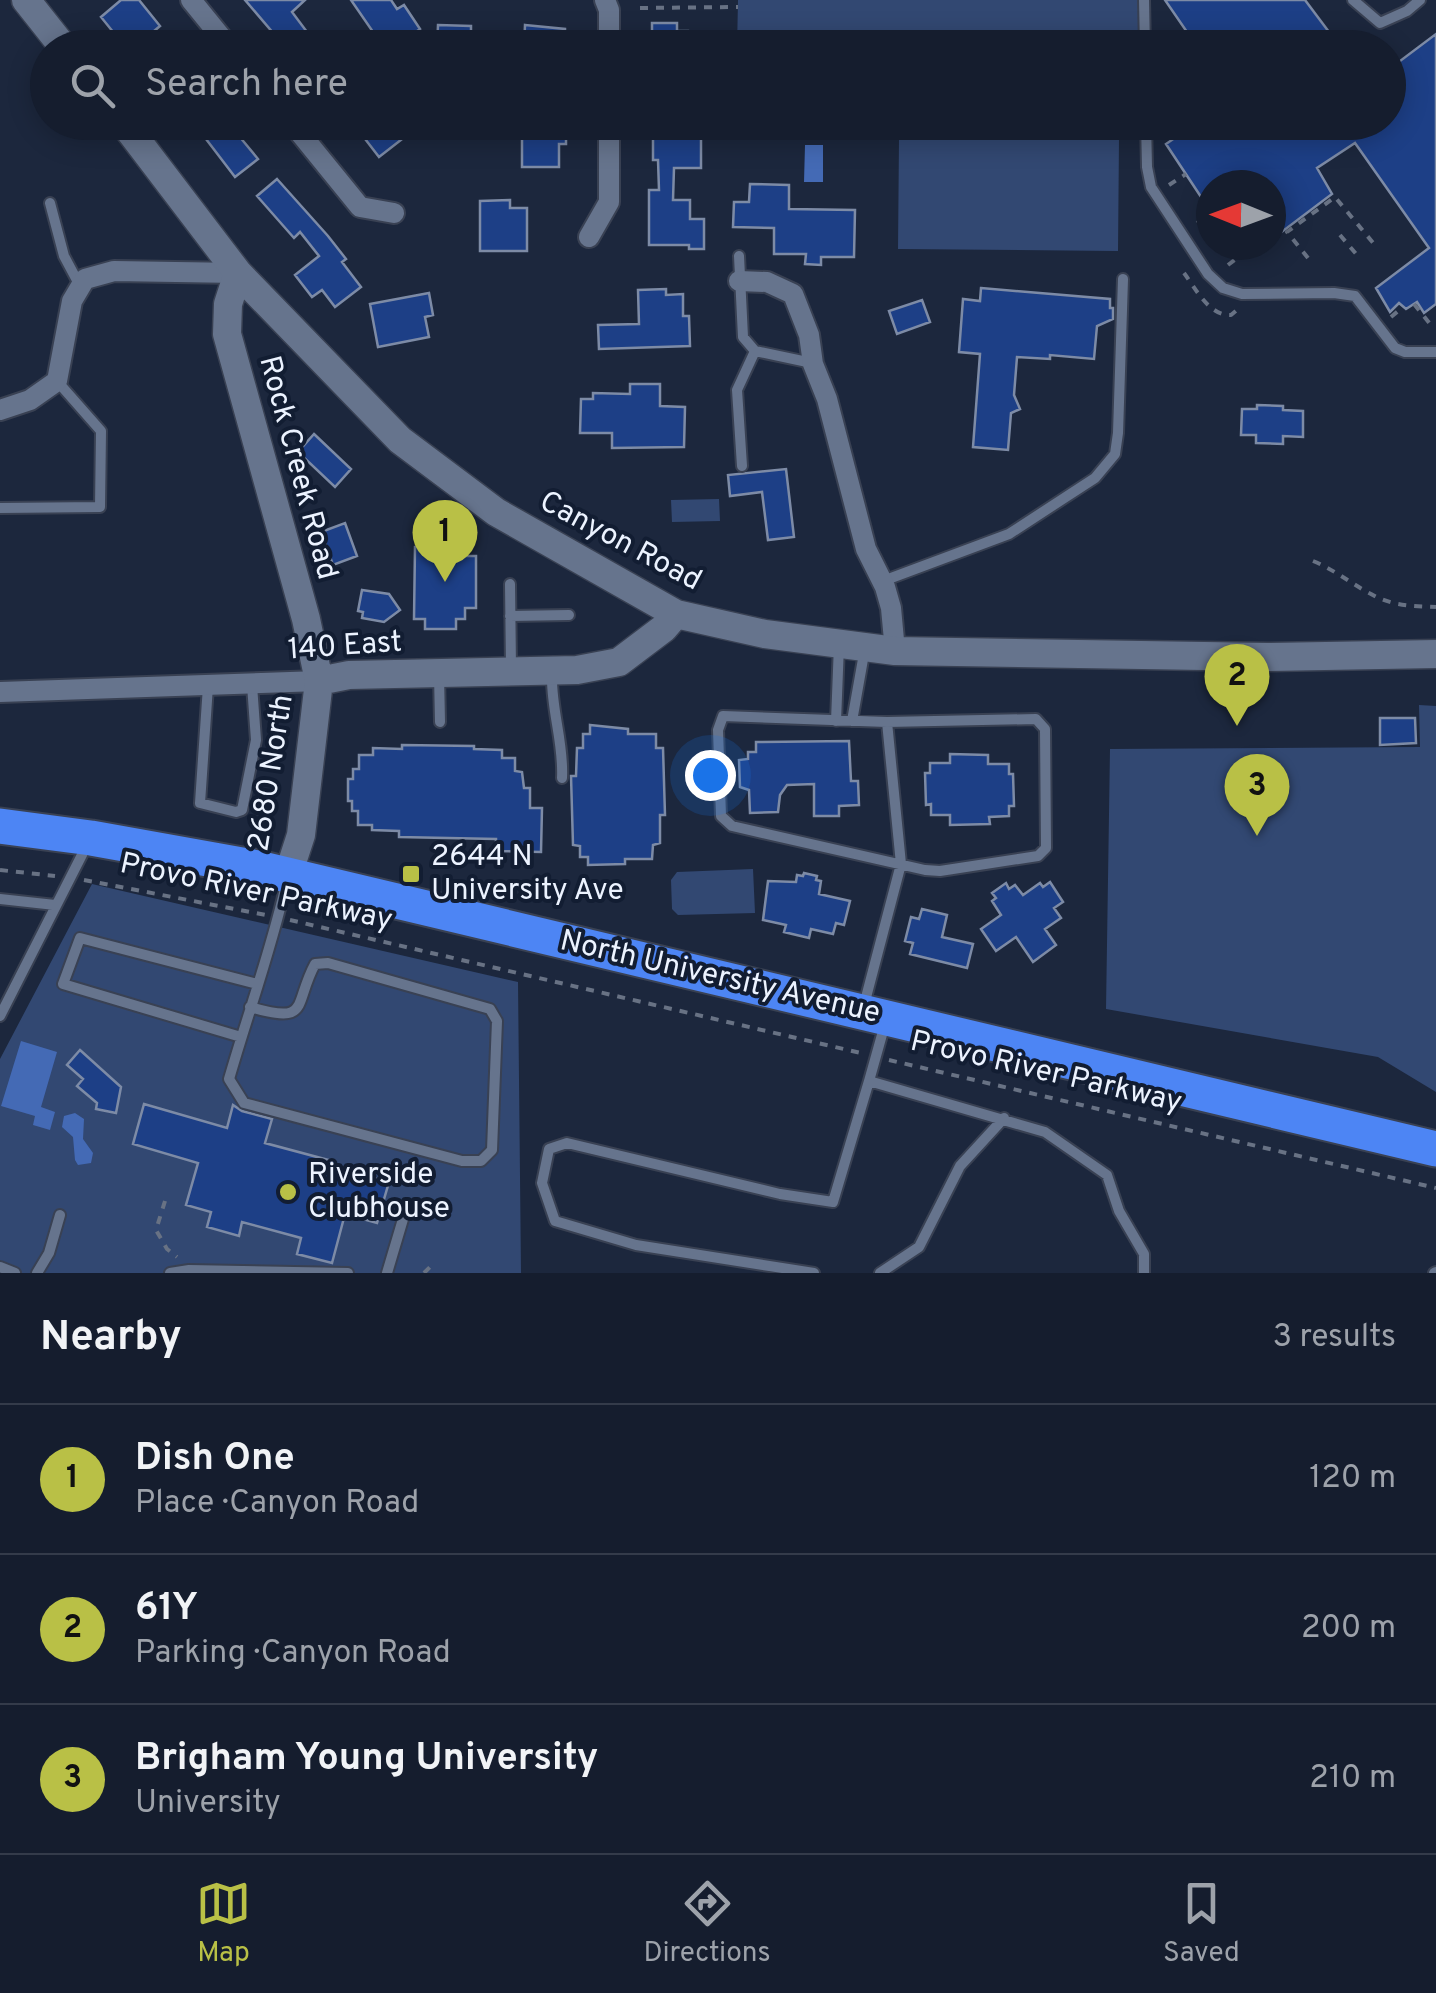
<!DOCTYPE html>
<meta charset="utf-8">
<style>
:root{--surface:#151d2e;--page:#1e2636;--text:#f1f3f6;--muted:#9da2aa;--line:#343b4a;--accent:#b9c046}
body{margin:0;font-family:Overpass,sans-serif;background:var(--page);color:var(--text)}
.compass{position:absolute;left:1196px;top:170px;width:90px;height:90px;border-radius:50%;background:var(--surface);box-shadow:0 5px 25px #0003;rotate:271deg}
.you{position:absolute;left:710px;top:775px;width:35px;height:35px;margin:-25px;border:8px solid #fff;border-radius:50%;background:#1a73e8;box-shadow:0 0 0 15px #1a73e833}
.badge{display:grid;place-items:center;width:65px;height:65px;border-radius:50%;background:var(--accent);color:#111;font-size:32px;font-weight:700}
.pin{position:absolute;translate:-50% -82px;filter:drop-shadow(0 2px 5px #0008)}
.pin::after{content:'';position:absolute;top:52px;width:35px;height:30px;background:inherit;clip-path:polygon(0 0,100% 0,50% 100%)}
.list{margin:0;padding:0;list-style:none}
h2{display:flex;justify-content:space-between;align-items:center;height:130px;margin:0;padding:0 40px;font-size:42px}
h2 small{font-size:32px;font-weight:400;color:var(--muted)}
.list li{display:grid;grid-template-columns:65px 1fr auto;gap:30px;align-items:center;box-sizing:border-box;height:150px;padding:0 40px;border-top:2px solid var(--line)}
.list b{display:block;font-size:38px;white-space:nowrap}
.list p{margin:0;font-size:32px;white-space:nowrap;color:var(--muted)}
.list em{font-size:32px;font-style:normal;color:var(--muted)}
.icon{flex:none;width:55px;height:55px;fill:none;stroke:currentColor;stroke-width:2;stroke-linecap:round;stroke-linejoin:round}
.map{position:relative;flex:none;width:1436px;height:1273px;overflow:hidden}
.search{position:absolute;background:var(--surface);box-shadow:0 5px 25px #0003;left:30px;right:30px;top:30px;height:110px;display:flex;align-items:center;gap:25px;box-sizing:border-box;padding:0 35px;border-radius:55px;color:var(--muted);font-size:38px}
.sheet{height:580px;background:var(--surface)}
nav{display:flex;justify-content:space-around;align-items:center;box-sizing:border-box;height:140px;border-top:2px solid var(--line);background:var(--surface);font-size:28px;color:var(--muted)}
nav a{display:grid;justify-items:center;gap:5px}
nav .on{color:var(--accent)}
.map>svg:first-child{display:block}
</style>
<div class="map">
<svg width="1436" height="1273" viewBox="0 0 1436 1273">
<rect width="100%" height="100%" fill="#1c273d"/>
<path fill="#324872" d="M738,0h402l1,47 -404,1z
M899,138l220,1 -1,112 -220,-2z
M719,499l1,22 -48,1 -1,-22z
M1419,705l17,1v386l-58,-35 -272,-48 4,-260 310,-2z
M753,869l2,44 -77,2 -6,-6 -1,-29 6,-8z
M92,884l426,98 3,291h-521v-214z"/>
<path fill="#446ab5" d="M805,145h18v37h-19z
M21,1041l36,11 -16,55 14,5 -5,18 -17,-5 2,-9 -34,-10z
M75,1113l9,6 -1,20 10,14 -2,10 -13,2 -3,-5 -2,-23 -11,-10 2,-11z"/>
<path fill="#1d3f86" stroke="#7d8ba6" stroke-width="2.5" d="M121,0h18l21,26 -26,22h-8l-25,-31z
M245,0h60l-13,12 27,36h-33z
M351,0h40l6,9 7,-4 16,24 -16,11 -4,-7 -18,12z
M1165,0h140l36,48h-143z
M652,23h25v8h11l1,17h-37z
M438,25l33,1v5l26,1v16h-60z
M525,25l40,4v19h-41z
M1436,34v270l-12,9 -7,-11 -11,7 -7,-6 -9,9 -14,-24 53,-40 -74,-105 -38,25 15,26 -61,46v-55h-60v27l-45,-68 16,-11 -7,-11h213v-52z
M193,122h44l7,10 -5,4 19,23 -23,18z
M352,122h44l10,14 -27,21z
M545,122h21v22h-7v23h-37v-39h23z
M653,122h48v46h-27l-1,32h17v19h14v30h-15v-4h-40v-55h10l-1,-30h-5z
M277,179l51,57 18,23 -4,3 19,25 -26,20 -13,-17 -10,7 -17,-22 24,-19 -19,-24 -6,6 -37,-42z
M750,184l39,1v24l66,1 -1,47h-33v8l-16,-1 1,-10h-32v-26l-41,-1 1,-25h15z
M510,200v8h17v43h-47v-50z
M981,288l129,11v9h3v11l-16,7 -3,33 -44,-4v4l-33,-2 -3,38 6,14 -9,4 -3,37 -35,-3 7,-93 -21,-2 4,-53 17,2z
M666,289v6l17,-1v22h6l1,30 -91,3 -1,-24 41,-1 -1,-34z
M429,293l4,22 -8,2 4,20 -51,10 -8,-43z
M922,300l8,22 -33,12 -8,-23z
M630,384h30v22l25,1 -1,40 -72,1v-15h-32l1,-34h12v-6l37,1z
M1257,405l26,1v4l20,1v26l-20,-1v8l-27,-1v-8h-15l1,-26h15z
M314,434l37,35 -16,18 -37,-35z
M786,469l8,68 -26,3 -6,-48 -32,4 -2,-21z
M345,523l12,33 -24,9 -12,-33z
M425,538h30v9h10v9h11v52h-11v11h-9v10h-31v-10h-11l1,-72h10z
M362,590l27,4 11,16 -16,12 -22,-4 1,-6 -5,-1z
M1380,718h35l1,25 -36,2z
M590,725l38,4v5h28v14h7l2,67h-5v28l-7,2 -1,14h-27v5l-37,1v-8h-8v-11l-7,-1 -2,-69h5l1,-28h6v-14h7z
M849,741l2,40h7l1,24 -20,1v10h-25v-32l-27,1 -7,10 -2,17 -28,1 -1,-23 -9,-3 -1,-27 9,-1v-7h8v-10z
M402,745l72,1v3l28,1v8h13v13l7,1 2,16h6v20h12l-1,44 -45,-1v-12l-97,-2v-6l-27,-1v-5h-14v-14h-6v-10h-4v-22h5v-10h6v-14h14v-7l29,1z
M950,754l38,1v9h21v10h4l1,32h-5v10l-20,1 1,7 -40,1v-10h-19v-11l-5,1 -1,-32h5v-10h20z
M804,873l13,3 -1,4 5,1 -2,13 31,7 -6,24 -8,-2 -3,11 -22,-5 -2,9 -25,-6 2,-7 -23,-5 5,-39 28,1 1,-7 6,1z
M1050,882l13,20 -9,6 7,10 -16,11 11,16 -23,17 -17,-25 -20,14 -15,-22 20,-14 -9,-14 4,-3 -4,-5 14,-10 3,6 6,-4 8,10 17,-12 3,4z
M922,909l25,6 -5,22 31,7 -6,24 -57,-14 3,-11 -8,-2 6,-24 8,2z
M80,1050l41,37 -5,26 -20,-4 1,-6 -20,-17 6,-7 -16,-14z
M144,1104l83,24 6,-23 9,6 30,8 -7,24 67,18 -1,5 58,16 -12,41 -32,-9 -13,49 -35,-9 4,-16 -59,-16 -3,14 -32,-9 4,-15 -25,-7 12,-42 -65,-19z"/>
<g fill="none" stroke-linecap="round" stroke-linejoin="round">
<defs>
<path id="lane" d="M1144,0l1,48
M1353,0l27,23 27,-12 13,-11
M1146,122l1,45 4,20 57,87 15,14 19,6 92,-1 21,3 40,52 10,4h31
M50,203l14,53 16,30
M739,256l4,81 12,14 -18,39 5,76
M755,351l57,12
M0,508l100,-1 1,-76 -44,-50
M883,581l126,-47 86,-56 20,-24 3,-21 5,-154
M510,584l1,84
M510,616l59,-1
M439,675l1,47
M552,675c-1,35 12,68 10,103
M208,686l-8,117 36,9 6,-2 14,-70 -4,-55
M723,716l164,6 149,-3 9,10 1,119 -8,8 -98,15 -15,-1 -193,-44 -11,-10 -3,-86z
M836,721l3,-76
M852,721l13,-73
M0,899l55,6
M864,1005l37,-141 -14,-142
M250,1007c61,18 43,-2 65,-43l13,-1 162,46 7,12 -5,129 -11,11h-19l-218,-58 -15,-24c19,-66 43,-131 58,-199
M0,1016l88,-173
M241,1037l-178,-53 17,-46 177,46
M869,1081l16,-57
M0,1267l15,6
M37,1273l12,-20 11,-38
M170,1273l19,-3 159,3
M387,1273l19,-64
M814,1273l-178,-28 -81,-24 -13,-38 7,-34 18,-6 213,51 53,8 36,-121 176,51 62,43 12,36 25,43v19
M880,1273l39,-26 41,-81 44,-48
M1434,1273l2,-1"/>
<path id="street" d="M191,0l39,48
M605,0l4,10v38
M291,122l69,85 34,6
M589,237l20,-35v-80
M739,281l28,1 26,12 16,41 4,29 14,35 39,150 19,38 6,21 4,43
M0,410l30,-10 27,-19 15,-80 13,-22 29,-8 124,2
M0,692l319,-11"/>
<path id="secondary" d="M26,0l38,48
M123,122l115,151 162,167 96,72 180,102 89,20 130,17 372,6 169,-3
M238,273l-10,31 -1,30 79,285 13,62 -18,154 -13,40
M319,681l30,-6 228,-5 42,-8 45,-34 12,-14"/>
<path id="highway" d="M0,826l91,12 167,30 1178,281"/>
</defs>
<use href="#lane" stroke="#394153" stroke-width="14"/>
<use href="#street" stroke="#394153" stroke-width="24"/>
<use href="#secondary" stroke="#394153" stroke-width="31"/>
<use href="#highway" stroke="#394153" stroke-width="39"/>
<path stroke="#687284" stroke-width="4" stroke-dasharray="8 8" stroke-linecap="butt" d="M640,8l98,-1
M1374,48l3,-14
M1169,185l17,-11
M1197,223l14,-11
M1340,235l17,20
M1308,258l-21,-26 48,-35 39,47
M1228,265l12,-9
M1184,273c12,16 25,43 47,42l7,-6
M1414,304l17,21
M1391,317l12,-10
M1313,561c22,9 37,22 58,33 20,12 42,12 65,13
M0,870l55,6
M84,880l182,35
M290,920l575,134
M889,1060l547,128
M165,1201l-9,29 11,19 10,8
M424,1273l10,-10"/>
<use href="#lane" stroke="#66748d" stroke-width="10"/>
<use href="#street" stroke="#66748d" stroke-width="20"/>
<use href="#secondary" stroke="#66748d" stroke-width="28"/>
<use href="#highway" stroke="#4d85f4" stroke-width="35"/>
</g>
<g fill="#b9c046" stroke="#121d32" stroke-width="4">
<rect x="401" y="864" width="20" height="20" rx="5"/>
<circle cx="288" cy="1192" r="10"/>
</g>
<g text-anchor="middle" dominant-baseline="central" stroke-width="8" stroke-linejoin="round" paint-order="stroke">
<g font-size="30" fill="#ecf3ff" stroke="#121d32">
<text transform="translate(297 468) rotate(75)">Rock Creek Road</text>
<text transform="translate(620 542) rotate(28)">Canyon Road</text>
<text transform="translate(345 647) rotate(-4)">140 East</text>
<text transform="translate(272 773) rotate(-81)">2680 North</text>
<text transform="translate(256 893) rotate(12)">Provo River Parkway</text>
<text transform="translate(720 978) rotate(13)">North University Avenue</text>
<text transform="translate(1046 1073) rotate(13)">Provo River Parkway</text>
</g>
<g font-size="30" fill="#ecf3ff" stroke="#121d32" text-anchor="start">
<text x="431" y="857">2644 N<tspan x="431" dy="34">University Ave</tspan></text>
<text x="308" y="1175">Riverside<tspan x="308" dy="34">Clubhouse</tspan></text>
</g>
</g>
</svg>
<svg class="compass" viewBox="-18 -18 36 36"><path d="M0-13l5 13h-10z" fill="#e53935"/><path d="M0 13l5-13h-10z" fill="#9da2aa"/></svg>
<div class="you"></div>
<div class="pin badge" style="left:445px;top:582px">1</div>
<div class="pin badge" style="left:1237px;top:726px">2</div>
<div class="pin badge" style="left:1257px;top:836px">3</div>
<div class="search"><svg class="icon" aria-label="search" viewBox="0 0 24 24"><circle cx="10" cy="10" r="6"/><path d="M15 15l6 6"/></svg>Search here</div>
</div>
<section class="sheet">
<h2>Nearby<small>3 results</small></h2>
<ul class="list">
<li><span class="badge">1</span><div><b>Dish One</b><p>Place · Canyon Road</p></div><em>120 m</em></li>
<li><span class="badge">2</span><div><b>61Y</b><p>Parking · Canyon Road</p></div><em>200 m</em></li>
<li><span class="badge">3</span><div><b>Brigham Young University</b><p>University</p></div><em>210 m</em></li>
</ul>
</section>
<nav>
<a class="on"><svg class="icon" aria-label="map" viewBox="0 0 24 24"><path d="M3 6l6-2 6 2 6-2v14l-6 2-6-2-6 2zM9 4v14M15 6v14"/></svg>Map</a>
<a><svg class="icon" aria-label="directions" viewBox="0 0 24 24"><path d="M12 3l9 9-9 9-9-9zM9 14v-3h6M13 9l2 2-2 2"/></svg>Directions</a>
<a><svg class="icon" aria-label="saved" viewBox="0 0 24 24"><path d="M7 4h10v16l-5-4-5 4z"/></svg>Saved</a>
</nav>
